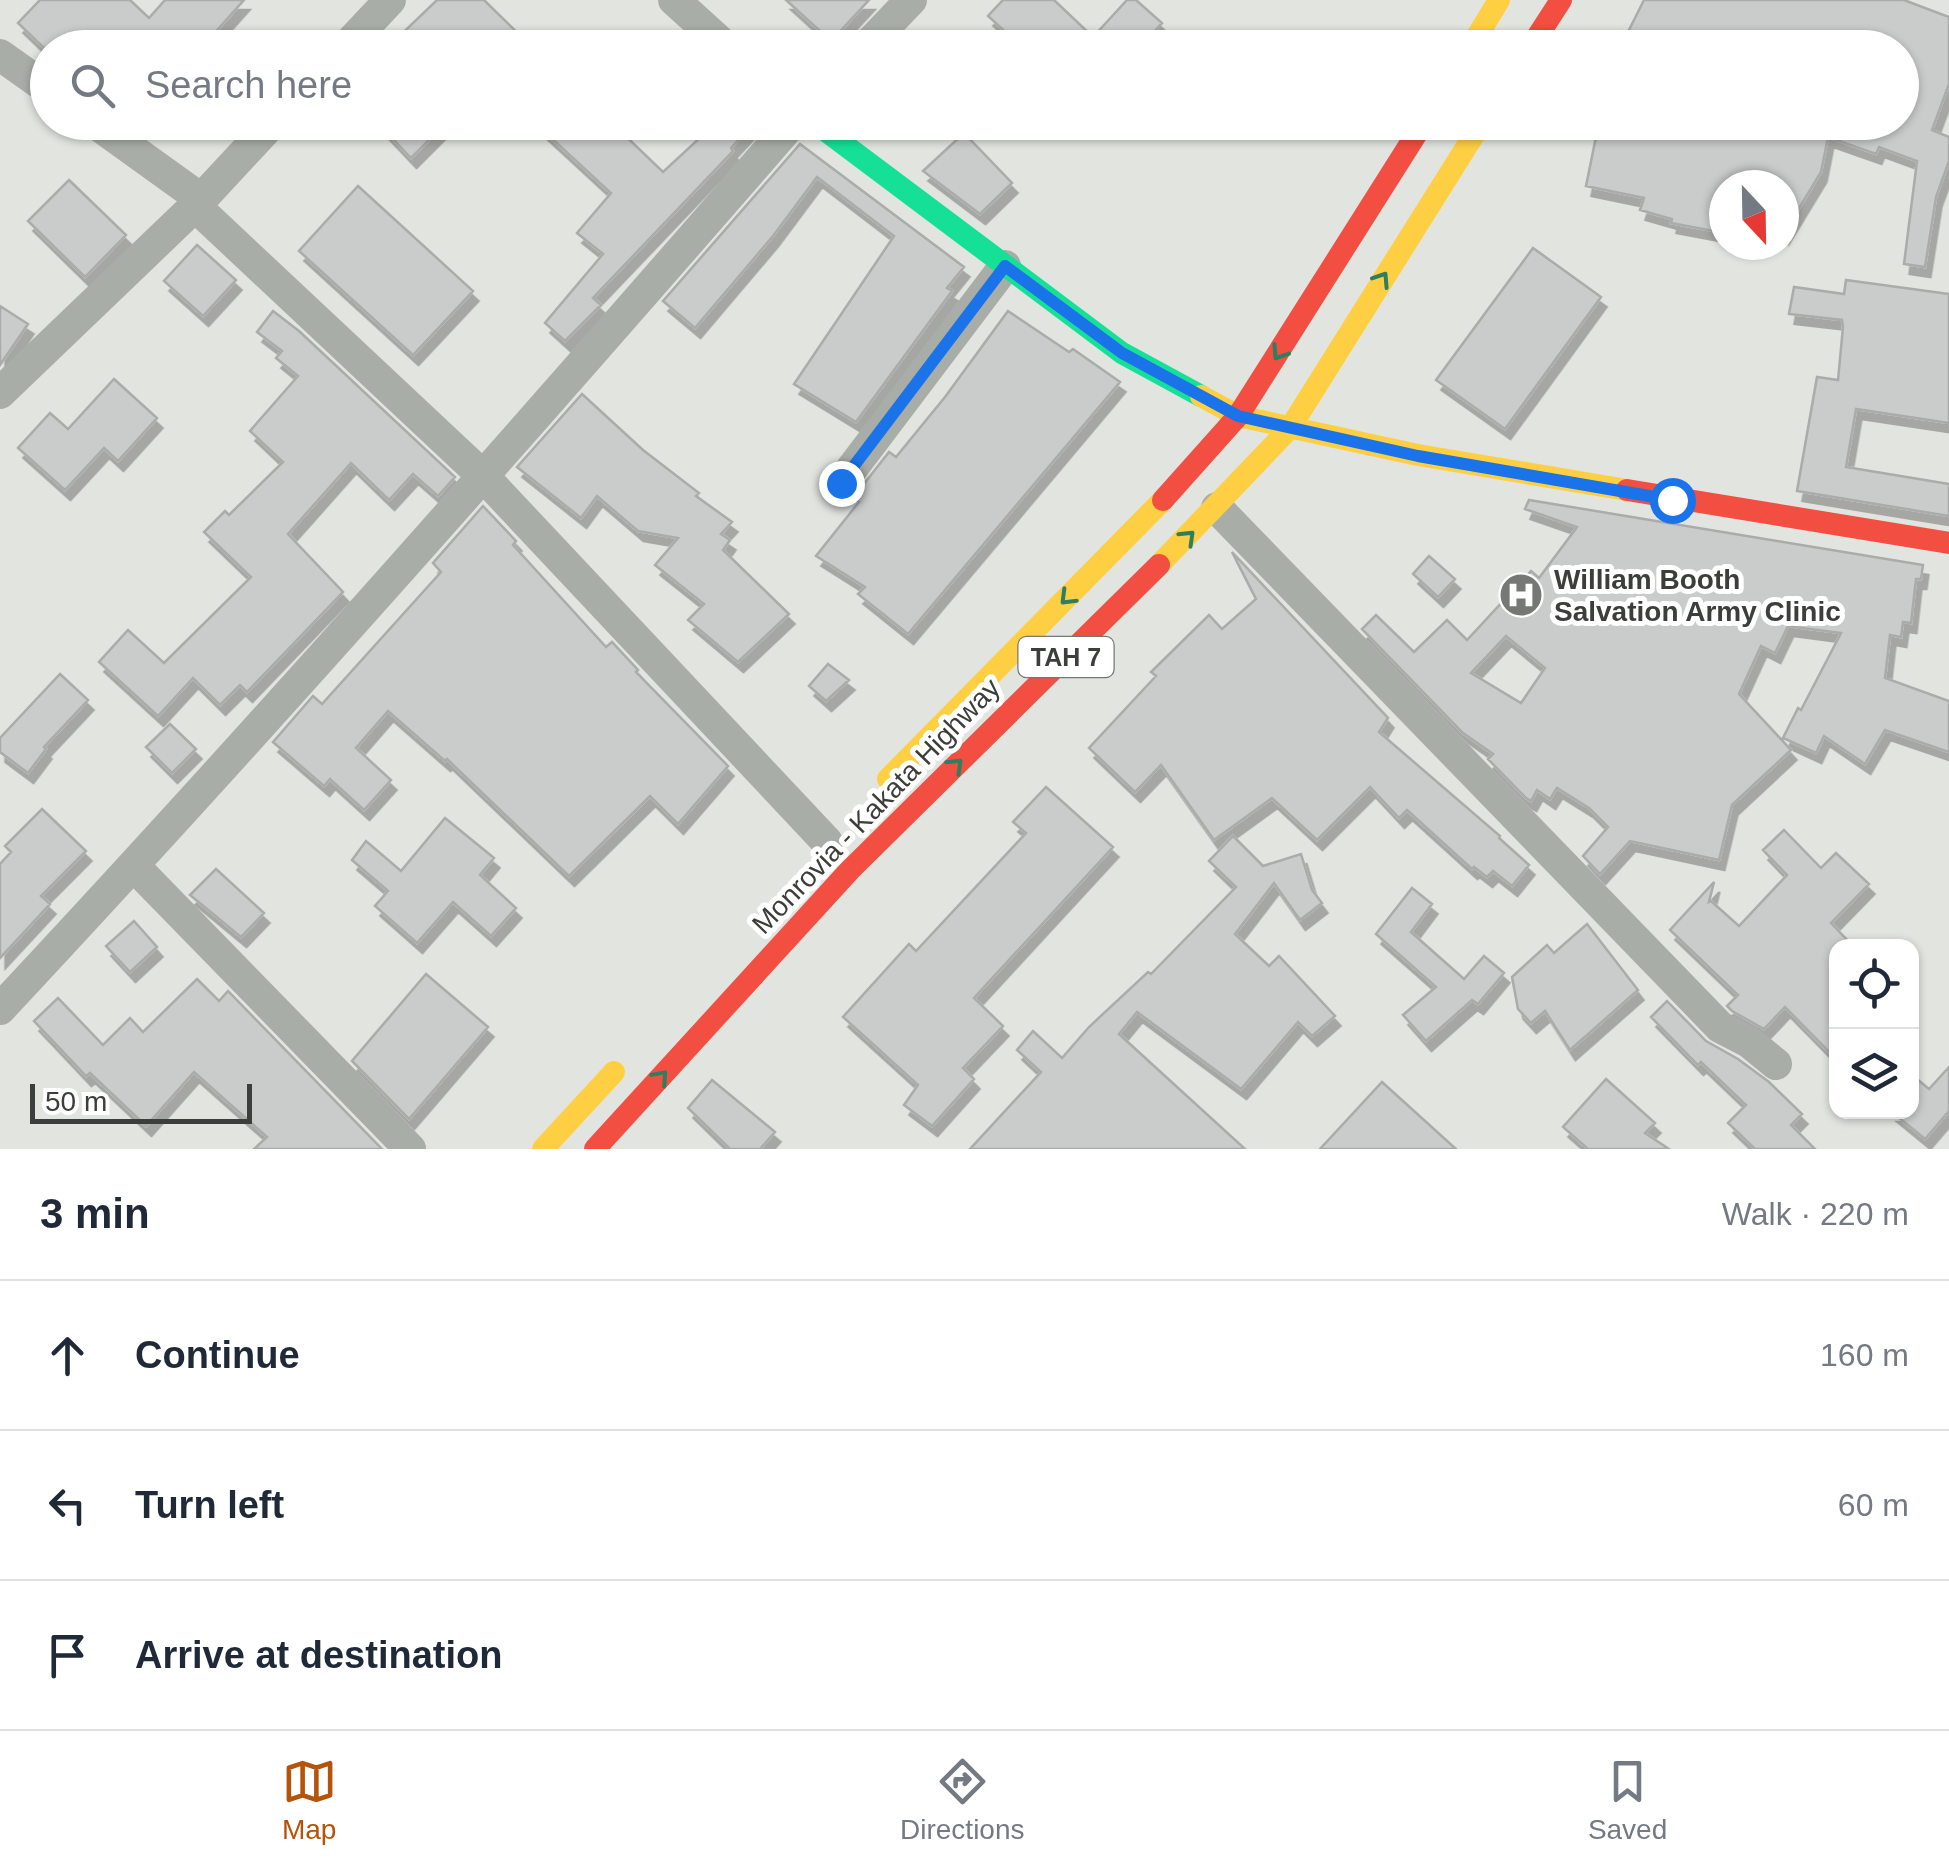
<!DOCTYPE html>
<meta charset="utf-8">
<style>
:root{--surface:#fff;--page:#f2f2f3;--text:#1f2937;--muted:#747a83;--line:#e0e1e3;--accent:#b45309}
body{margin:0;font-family:Helvetica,sans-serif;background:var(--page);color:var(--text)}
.controls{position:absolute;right:30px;bottom:30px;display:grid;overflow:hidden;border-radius:20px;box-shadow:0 2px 8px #0004}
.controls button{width:90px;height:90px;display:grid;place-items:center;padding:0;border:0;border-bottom:2px solid var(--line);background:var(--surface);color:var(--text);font:50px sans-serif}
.compass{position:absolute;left:1709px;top:170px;width:90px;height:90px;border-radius:50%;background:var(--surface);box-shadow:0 2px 8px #0004;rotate:158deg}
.scale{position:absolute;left:30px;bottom:25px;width:222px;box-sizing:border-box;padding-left:10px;border:5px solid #3c3e3b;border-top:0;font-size:28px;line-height:35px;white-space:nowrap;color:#3c3e3b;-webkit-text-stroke:8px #fff;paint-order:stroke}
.stop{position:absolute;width:30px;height:30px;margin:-22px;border:8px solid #1a73e8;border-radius:50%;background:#fff}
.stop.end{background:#1a73e8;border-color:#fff;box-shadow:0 2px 10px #0008}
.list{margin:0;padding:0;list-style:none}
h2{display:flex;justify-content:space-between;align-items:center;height:130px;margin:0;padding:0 40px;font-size:42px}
h2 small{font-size:32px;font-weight:400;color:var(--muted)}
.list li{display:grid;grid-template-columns:65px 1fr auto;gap:30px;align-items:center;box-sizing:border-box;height:150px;padding:0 40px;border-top:2px solid var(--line)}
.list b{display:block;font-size:38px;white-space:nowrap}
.list em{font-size:32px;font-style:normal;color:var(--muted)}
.icon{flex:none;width:55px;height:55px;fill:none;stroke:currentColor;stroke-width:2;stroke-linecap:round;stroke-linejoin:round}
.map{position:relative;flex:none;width:1949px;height:1149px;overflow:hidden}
.search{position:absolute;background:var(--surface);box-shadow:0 2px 8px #0004;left:30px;right:30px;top:30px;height:110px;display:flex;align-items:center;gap:25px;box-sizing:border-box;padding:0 35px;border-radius:55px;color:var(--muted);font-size:38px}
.sheet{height:580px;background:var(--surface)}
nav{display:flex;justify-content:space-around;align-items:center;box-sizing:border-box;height:140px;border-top:2px solid var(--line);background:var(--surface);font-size:28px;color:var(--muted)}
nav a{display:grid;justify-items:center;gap:5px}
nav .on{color:var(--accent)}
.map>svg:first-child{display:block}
</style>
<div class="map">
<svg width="1949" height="1149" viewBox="0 0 1949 1149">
<defs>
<filter id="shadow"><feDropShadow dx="5.5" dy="10" stdDeviation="0" flood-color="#0004"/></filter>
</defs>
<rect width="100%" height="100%" fill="#e2e4e0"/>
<path fill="#cacbcb" stroke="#aaabab" stroke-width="2.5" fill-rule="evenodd" filter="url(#shadow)" d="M40,0h90l19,18 16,-18h79l-43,48h-157l-26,-25z
M437,0h47l49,48h-146z
M786,0h83l-38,41z
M1003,0h51l39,37 34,-37h9l26,23 -23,25h-116l-35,-32z
M1644,0h260l45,17v67l-17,46 17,7v24l-13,36 -11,70 -21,-3 13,-103 -38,-14 -3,7 -48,-17 -7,35 -37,61v-48h-60v48l-53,-10 1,-4 -32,-9 4,-12 -58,-12 13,-64h303v-76l-40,-15 -6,17h-215l-16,-10z
M377,122h70l-36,36z
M534,122h77l52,50 54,-50h38l-24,26 2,3 -140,147 8,7 -36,36 -20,-18 58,-69 -26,-21 34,-40z
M964,133l48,50 -32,31 -57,-43z
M800,144l164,123 -17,21 5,3 -96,131 -62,-38 100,-148 -77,-59 -44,59 -78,92 -32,-27z
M69,180l57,55 -41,42 -57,-56z
M358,186l115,105 -60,64 -114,-104z
M197,245l39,35 -33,36 -39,-35z
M1533,248l68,49 -96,132 -69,-49z
M1846,280l103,14v129l-93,-14 -10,58 103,17v32l-152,-25 20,-114 21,3 5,-53 -1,-7 -53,-6 5,-27 50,7z
M0,306l28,18 -28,41z
M273,311l26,20 156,146 -17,19 -25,-22 -24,26 -38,-37 -63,71 55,58 -96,100 -7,-7 -20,20 -27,-27 -35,38 -59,-54 29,-32 36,33 87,-86 -47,-45 21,-21 4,4 54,-53 -33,-31 48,-55 -22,-18 6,-7 -25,-19z
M1008,311l61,41 4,-3 47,33 -212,252 -50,-40 7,-7 -49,-31 43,-54 -6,-4 36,-46 7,5 49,-60z
M114,379l43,39 -39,43 -14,-13 -39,42 -47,-42 32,-35 18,16z
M582,394l61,56 56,43 -3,3 36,26 -11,12 9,6 -7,10 66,64 -51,48 -50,-42 16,-16 -49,-39 23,-27 -40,-7 -41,-35 -16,22 -64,-51z
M1529,500l394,65 -2,14h-5l-5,44 -8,-1 -2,15 -11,-2 -5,43 64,23v51l-64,-22 -20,34 -41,-28 -8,17 -33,-15 15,-30 3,2 40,-77 -53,-7 -13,27 -14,-7 -22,48 52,56 -59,55 -13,55 -89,-19 -30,33 -17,-18 25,-29 -19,-19 -32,-20 -7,11 -13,-9 -6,11 -5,-3 -38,-39 5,-5 -30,-21 -101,-104 14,-14 38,37 33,-32 20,20 64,-69 8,7 38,-51 -52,-18zM1506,636l39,32 -24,35 -50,-30z
M483,506l33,35 -3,4 93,102 6,-5 26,28 -2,2 92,94 -50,58 -28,-28 -81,80 -122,-117 -2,2 -57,-50 -32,37 35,32 -27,30 -34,-31 -6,7 -51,-44 40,-46 9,8 119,-132 -8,-9z
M1232,552l156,166 -9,14 121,104 -1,2 30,27 -17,21 -19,-15 -6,6 -13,-10 -2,2 -65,-59 -8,8 -29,-31 -53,53 -45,-42 -58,42 -53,-75 -26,27 -46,-44 67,-72 -5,-4 58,-57 13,14 34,-30z
M1429,556l26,23 -17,18 -25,-23z
M828,664l21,16 -23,21 -17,-15z
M60,674l28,26 -44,47 2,2 -18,24 -28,-21v-14z
M170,724l26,25 -24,24 -26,-26z
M1046,787l67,60 -139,151 29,28 -40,42 11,11 -42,47 -28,-21 14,-20 -75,-68 66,-73 7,7 110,-118 -13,-11z
M42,809l44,42 -45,45 9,8 -50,54v-94l11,-12 -6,-6z
M445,818l49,40 -14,17 36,33 -25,28 -38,-34 -36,41 -42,-37 13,-15 -36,-31 14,-19 35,30z
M1784,830l37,38 15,-15 33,31 -38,39 22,23h-17v113l-51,-52 -21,22 -32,-18 -5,-5 11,-11 -68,-65 44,-48 -5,20 2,-1 28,25 48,-51 -24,-25z
M1233,836l30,30 38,-12 11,36 10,13 -22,17 -26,-37 -39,51 34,32 10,-10 56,60 -23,20 -14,-14 -57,67 -104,-77 -18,22 126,115h-275l71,-77 -24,-22 16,-19 29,27 27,-31 59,-55 3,2 85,-87 -27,-26z
M216,869l48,44 -23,24 -51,-42z
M1412,888l20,16 -21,28 53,47 20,-23 20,17 -26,31 -6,-4 -46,41 -23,-26 33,-28 -60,-53z
M134,921l23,26 -27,25 -24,-26z
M1587,924l51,66 -68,60 -25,-39 -14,12 -13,-14 -6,-32 35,-32 7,8z
M426,974l62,53 -79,92 -57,-58z
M197,979l22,22 9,-10 154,158h-128l13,-12 -73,-65 -48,54 -56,-53 -4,3 -52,-55 24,-23 45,47 27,-27 13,14z
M1667,1001l39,40 32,18 31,23 33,32 -11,11 24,24h-60l-27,-26 18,-18 -45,-43 -3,3 -47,-48z
M1949,1067v44l-24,28 -33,-27h20v-37l17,14z
M1606,1079l49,44 -10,10 24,16h-81l-25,-22z
M712,1080l63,52 -15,17h-30l-42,-41z
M1382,1082l74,67h-136z"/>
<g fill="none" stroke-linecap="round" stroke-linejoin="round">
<path stroke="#a9ada7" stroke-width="32" d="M674,0l53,48
M345,48l45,-48
M865,48l46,-48
M0,55l48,34
M94,122l107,77
M195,206l289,271 343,365
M0,393l195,-187 78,-84
M841,483l164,-217
M1217,508l503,519 29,15 27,22
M134,866l276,283
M0,1009c271,-290 533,-588 793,-887"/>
<path stroke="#16e098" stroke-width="22" d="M814,122l308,231 79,43"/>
<path stroke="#ffcf43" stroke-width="22" d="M1470,48l29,-48
M1201,396l37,20 180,39 209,35
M1159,565l131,-137 192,-306
M888,779l275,-279
M543,1149l71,-77"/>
<path stroke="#f24e42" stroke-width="22" d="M1530,48l31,-48
M1627,490l322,53
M1163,500l75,-84 186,-294
M595,1149l255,-279 309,-305"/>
</g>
<defs><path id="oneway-chevron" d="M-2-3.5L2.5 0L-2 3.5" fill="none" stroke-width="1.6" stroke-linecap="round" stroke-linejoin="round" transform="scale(2.5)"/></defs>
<g stroke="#2d7f60">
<use href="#oneway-chevron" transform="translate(1382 279) rotate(-57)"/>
<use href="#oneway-chevron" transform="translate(1279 353) rotate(123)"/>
<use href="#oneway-chevron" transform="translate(1188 537) rotate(-44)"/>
<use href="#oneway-chevron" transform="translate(1067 598) rotate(135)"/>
<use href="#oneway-chevron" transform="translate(956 765) rotate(-44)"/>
<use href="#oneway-chevron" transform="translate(661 1077) rotate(-48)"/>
</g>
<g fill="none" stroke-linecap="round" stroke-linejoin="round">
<path stroke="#1a73e8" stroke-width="12" d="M841,483l164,-217 117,87 116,63 180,40 254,44"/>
</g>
<defs>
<symbol id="hospital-disc" viewBox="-11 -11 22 22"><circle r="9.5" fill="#767875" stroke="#fff"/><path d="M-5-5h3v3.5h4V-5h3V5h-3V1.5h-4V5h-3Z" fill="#fff"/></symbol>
</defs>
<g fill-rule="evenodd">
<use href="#hospital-disc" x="1496" y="570" width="50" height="50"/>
</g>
<g text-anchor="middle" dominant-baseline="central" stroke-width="10" stroke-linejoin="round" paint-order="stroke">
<rect fill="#fff" stroke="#767876" stroke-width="2.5" x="1018.5" y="637" width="95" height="40" rx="8"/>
<g font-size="25" font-weight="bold" fill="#3c3e3b">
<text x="1066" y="657">TAH 7</text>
</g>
<g font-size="28" font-weight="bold" fill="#3c3e3b" stroke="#fff" text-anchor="start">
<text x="1554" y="579">William Booth<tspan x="1554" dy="32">Salvation Army Clinic</tspan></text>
</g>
<g font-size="28" fill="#3c3e3b" stroke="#fff">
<text transform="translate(876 806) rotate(-46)">Monrovia - Kakata Highway</text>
</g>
</g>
</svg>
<div class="controls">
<button><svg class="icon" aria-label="locate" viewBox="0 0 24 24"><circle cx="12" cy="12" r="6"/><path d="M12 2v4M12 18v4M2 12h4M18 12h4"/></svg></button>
<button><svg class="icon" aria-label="layers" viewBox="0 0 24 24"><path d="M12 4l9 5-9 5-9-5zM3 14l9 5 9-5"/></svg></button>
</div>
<svg class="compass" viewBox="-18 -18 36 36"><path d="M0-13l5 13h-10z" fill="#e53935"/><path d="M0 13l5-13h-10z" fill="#747a83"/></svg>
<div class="scale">50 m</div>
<div class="stop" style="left:1672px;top:500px"></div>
<div class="stop end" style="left:841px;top:483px"></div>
<div class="search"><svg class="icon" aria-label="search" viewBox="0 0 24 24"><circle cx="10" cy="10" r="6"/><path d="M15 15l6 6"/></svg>Search here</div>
</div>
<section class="sheet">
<h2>3 min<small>Walk · 220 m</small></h2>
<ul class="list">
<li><svg class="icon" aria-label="ahead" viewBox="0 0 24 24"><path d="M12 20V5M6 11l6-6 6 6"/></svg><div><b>Continue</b></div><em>160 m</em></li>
<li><svg class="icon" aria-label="left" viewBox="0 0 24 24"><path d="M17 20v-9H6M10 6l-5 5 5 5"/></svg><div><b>Turn left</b></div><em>60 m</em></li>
<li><svg class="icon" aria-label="arrive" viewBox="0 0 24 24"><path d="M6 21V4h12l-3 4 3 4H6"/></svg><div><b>Arrive at destination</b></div></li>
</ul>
</section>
<nav>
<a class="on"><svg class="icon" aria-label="map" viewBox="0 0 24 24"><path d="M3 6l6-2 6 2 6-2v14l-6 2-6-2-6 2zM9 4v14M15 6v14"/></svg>Map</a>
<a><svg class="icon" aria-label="directions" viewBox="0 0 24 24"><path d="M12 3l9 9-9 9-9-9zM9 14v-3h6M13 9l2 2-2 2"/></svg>Directions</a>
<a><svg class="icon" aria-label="saved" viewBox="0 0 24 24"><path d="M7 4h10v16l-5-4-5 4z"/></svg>Saved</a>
</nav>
